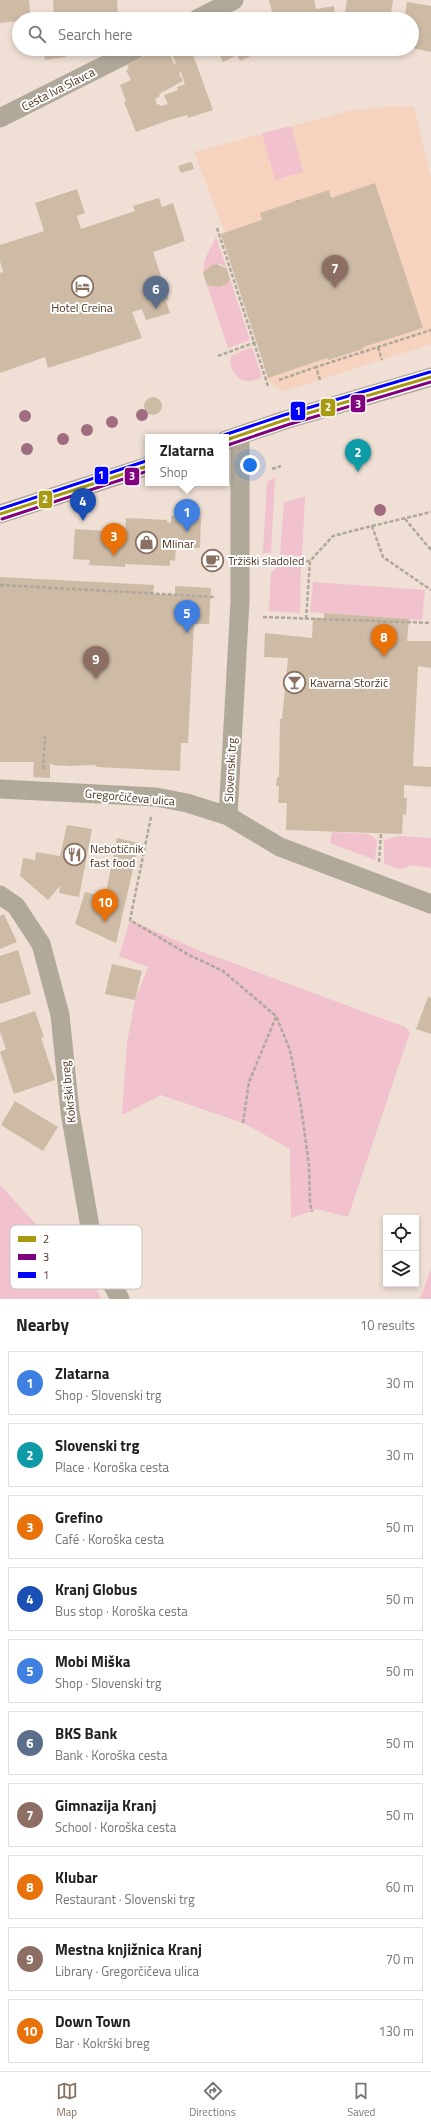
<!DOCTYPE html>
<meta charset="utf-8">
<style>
:root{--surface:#fff;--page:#f6f6f6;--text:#222;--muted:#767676;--line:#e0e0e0;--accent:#897060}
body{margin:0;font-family:"Titillium Web",sans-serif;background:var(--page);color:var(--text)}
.controls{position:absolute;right:12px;bottom:12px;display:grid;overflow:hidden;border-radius:0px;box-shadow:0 2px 6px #0003}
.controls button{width:36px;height:36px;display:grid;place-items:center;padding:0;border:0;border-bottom:1px solid var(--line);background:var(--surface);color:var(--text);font:20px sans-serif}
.you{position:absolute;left:250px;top:465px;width:14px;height:14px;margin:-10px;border:3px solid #fff;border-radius:50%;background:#1a73e8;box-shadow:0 0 0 6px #1a73e833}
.badge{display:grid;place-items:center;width:26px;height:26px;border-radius:50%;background:var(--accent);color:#fff;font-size:13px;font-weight:700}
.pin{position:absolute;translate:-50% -33px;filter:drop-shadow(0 1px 2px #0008)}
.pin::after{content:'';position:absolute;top:21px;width:14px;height:12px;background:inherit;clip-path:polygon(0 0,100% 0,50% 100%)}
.popup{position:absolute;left:145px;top:434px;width:84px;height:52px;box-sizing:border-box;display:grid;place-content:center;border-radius:0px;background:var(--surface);filter:drop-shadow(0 1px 3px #0005);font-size:13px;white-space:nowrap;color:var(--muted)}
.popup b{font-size:15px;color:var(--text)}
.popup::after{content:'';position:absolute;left:50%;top:100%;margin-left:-8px;border:8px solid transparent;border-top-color:var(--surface)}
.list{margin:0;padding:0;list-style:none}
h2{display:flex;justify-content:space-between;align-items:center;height:52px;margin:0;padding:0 16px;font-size:17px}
h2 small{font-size:13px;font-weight:400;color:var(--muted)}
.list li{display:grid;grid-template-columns:26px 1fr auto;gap:12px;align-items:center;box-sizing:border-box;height:64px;margin:0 8px 8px;padding:0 8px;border:1px solid var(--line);border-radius:0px}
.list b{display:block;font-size:15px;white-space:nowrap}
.list p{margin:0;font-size:13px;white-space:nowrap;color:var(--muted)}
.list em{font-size:13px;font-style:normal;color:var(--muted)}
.icon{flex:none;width:22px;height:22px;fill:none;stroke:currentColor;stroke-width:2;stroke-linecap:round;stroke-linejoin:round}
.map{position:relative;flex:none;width:431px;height:1299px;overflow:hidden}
.search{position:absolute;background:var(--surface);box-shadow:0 2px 6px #0003;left:12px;right:12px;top:12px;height:44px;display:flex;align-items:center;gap:10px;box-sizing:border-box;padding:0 14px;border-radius:22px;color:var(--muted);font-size:15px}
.sheet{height:772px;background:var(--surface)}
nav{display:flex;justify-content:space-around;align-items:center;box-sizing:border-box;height:56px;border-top:1px solid var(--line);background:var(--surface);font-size:11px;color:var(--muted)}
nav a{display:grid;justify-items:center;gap:2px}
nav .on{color:var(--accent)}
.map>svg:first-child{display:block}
</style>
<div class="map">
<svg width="431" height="1299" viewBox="0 0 431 1299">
<rect width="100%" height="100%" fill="#efdfd4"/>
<path fill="#f6d3bf" d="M384,107h30l17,71v166l-146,47 -12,-5 -5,-8 -47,-144 4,-2 -3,-7 -28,-73 155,-41z"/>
<path fill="#f1c1cd" d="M291,126l12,46 -28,8 -13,-47z
M216,237l11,32 -6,-5h-6l-12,9 2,-14z
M230,279l20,61 -22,8 -21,-63 12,2 8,-3z
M252,347l10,30c-5,2 -11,5 -16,4 -11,-2 -18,-15 -15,-25z
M275,477l-4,76h-8l4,-71z
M305,496l-3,60 -22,-1 4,-52z
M281,563l20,2 -1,48 -31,-2 2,-38z
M313,582l112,8 -3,30 -112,-8z
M332,832l36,2 9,6 -2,20 -45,-17z
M400,836l31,2v30l-20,-3 -11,4 -16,-5v-24z
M130,920l70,31 205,76 5,5 -62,185 -31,-8 -26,9 -1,-69 -47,-26 -82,-28 -39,20 5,-72 8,-43 13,-33 -29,-11z
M0,1185l35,38 54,51 12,25h-101z
M431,1269v30h-11z"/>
<path fill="#cdbba6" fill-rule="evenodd" d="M0,0h29l2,19h-12v2l-19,2z
M53,0h64l1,19h-64z
M269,0h45l2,9 18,-3 1,13h-61z
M347,0h46l-3,19h-46z
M407,2l24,4v46l-19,-4v-29h-8z
M233,11l5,8h-21z
M43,49h22l1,8 -21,3z
M159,49h8l7,15 2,-1 -7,-14h22l22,61 -25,8 -1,-3 -21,6 -30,11 -12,-30 2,-1 -6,-16 11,-5 -5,-10 3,-1 -2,-4zM181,72l4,12 -8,3 1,3 -14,5 4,9 -8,2 -1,-2 -2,1 -2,-6 5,-3 -1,-2 24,-13 -4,-8z
M217,49h35l3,5 -15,7 -3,-6 -14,7z
M190,162l2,1 2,6 -13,4 -3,-7z
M375,183l48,145 -60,19v2l-35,11 -1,-2 -59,20 -47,-144 41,-14 -2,-7 69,-23 2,8z
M77,189l8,24 -8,3 4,13 54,-18 -2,-5 26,-8 3,9 11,-4 12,38 -32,11 16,48 -3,1 4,12 -24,7 -4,-11 -10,3 10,26 -94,30 -3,-11 -45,16v-100l3,-1 -3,-11v-16l44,-14 -9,-28z
M217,264l10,5 3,10 -3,5 -8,3 -12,-2 -4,-12 9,-8z
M144 406a9 9 0 1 1 18 0a9 9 0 1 1-18 0Z
M171,516l30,2 -1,30 -24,-1 -1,14 -5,-1v6l-45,-2v3l-36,-2 1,-5 -17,-1 2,-30 46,3v2l4,1 1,-17 41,2v2l4,1z
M210,553h7v14l-8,-1z
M0,577l154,8 -1,9 22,1v-9l36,2 -2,36h-15l-6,119h-7l-1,28 -83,-4 -2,-2 -29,1 -1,-3v3l-12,-1 -3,-2v15l-17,-1 1,-15h-34z
M324,613l85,6 -2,22h24v27l-13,-2 -5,100 18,1v20l-27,-2v13h3l-1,17 -3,-1 -1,20 -116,-4 1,-27h-9l1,-17h-3l1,-9h2l1,-58h2l6,-61 -24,-1 1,-24 47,5 1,-20h11z
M67,825l25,4 -13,68 -20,-4 1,-7 -12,14 -28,-24 3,-18 12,2 1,-8 24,4z
M117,838l22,5 -23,100 -41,-19 10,-32 20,5z
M4,914l13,28 -17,7v-33z
M18,950l13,44 -31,10v-48z
M112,964l30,7 -7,29 -30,-6z
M428,997l3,1v36l-15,-5z
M35,1011l9,26 -3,1 14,42 -41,14 -14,-42 6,-3 -6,-17v-9z
M15,1101l43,26 -15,24 -42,-26z"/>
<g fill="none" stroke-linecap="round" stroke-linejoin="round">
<path stroke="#afa89b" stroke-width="2.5" stroke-dasharray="4 2" stroke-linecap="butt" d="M297,200v1
M217,228l51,158
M378,347l4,13
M218,356l38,-14
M279,380l37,-13
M320,380l-4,-13 115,-37
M272,469l9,-3
M405,519l26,31
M372,526l59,-14
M276,560l34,1 23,-25 39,-10 11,31 48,33
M0,585l215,12
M263,617l168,6
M306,619l4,-58
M43,769l2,-33
M151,817l-21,103 59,35 34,16 53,45 14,34 11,57 8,58 1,38 2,9
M379,862l2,-28
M243,1123l6,-41 27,-65"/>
<path stroke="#b0a99a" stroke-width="19" d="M197,19l37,-19
M0,118l137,-69
M226,440l59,-20 146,-43
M0,514l148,-48
M0,789l156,8 31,6 41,13 52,31 151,57
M228,816l12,-215v-165
M0,895l16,11 25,38 19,71 10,97 24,138 26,49"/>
<defs>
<path id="bus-1" d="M226,440l59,-20 146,-43
M0,514l148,-48"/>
<path id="bus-2" d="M228,445l59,-20 144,-43
M2,519l146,-48"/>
<path id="bus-3" d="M224,435l60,-20 146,-43
M0,509l146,-48"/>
</defs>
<use href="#bus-1" stroke="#fff" stroke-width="6"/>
<use href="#bus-2" stroke="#fff" stroke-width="6"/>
<use href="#bus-3" stroke="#fff" stroke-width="6"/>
<use href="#bus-1" stroke="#a89a11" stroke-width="3"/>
<use href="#bus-2" stroke="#800080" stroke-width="3"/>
<use href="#bus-3" stroke="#00f" stroke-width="3"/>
</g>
<g fill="#a06d80">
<circle cx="142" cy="415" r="6"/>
<circle cx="25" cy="416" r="6"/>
<circle cx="112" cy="422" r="6"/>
<circle cx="87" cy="430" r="6"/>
<circle cx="63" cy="439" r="6"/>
<circle cx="27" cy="449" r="6"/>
<circle cx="380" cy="510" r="6"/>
</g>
<defs>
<symbol id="hotel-ring" viewBox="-11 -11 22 22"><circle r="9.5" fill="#fff" stroke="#897060" stroke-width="1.5"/><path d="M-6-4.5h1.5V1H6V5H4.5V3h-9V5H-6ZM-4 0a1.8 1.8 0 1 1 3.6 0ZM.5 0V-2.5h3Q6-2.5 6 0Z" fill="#897060"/></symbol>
<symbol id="shop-ring" viewBox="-11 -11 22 22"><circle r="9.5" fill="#fff" stroke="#897060" stroke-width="1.5"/><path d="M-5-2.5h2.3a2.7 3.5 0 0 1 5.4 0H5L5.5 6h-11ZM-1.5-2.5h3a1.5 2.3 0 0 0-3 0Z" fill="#897060"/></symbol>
<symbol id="cafe-ring" viewBox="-11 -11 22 22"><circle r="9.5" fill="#fff" stroke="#897060" stroke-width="1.5"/><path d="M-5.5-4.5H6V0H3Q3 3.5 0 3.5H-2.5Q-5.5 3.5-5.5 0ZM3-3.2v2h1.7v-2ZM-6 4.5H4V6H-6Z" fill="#897060"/></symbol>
<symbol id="bar-ring" viewBox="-11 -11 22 22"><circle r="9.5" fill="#fff" stroke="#897060" stroke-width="1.5"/><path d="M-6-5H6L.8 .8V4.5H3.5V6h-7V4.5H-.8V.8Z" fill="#897060"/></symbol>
<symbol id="restaurant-ring" viewBox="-11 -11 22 22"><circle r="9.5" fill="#fff" stroke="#897060" stroke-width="1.5"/><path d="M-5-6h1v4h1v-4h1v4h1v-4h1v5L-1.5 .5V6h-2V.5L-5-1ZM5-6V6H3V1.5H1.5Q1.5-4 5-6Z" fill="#897060"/></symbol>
</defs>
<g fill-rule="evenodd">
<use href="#hotel-ring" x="70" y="274" width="25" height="25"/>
<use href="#shop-ring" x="134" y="530" width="25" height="25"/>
<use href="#cafe-ring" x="200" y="548" width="25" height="25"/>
<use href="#bar-ring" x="282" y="670" width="25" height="25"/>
<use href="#restaurant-ring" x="62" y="842" width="25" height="25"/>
</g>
<g text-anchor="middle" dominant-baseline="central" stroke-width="4" stroke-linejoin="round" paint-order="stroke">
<g font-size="12" fill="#523522" stroke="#fff">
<text transform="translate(58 89) rotate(-27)">Cesta Iva Slavca</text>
<text transform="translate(230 770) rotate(-87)">Slovenski trg</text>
<text transform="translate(130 797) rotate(5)">Gregorčičeva ulica</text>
<text transform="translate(68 1092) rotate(-96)">Kokrški breg</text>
</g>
<g font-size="12" fill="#523522" stroke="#fff" text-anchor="start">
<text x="82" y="307" text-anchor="middle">Hotel Creina</text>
<text x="162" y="543">Mlinar</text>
<text x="228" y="560">Tržiški sladoled</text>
<text x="310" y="682">Kavarna Storžič</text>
<text x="90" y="848">Nebotičnik<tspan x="90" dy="14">fast food</tspan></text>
</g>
</g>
<rect x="10" y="1225" width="132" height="64" rx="6" fill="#fff" stroke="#cbc2bd" stroke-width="1"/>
<rect x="18" y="1236" width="18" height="6" fill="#a89a11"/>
<rect x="18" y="1254" width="18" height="6" fill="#800080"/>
<rect x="18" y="1272" width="18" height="6" fill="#00f"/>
<g font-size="11" fill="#523522">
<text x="43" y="1243">2</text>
<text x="43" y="1261">3</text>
<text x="43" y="1279">1</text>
</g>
<g stroke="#fff" stroke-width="1.5">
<rect x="350" y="394" width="16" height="19" rx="4" fill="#800080"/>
<rect x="320" y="398" width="16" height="19" rx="4" fill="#a89a11"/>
<rect x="290" y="401" width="16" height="20" rx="4" fill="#00f"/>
<rect x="94" y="466" width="15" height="19" rx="4" fill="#00f"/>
<rect x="124" y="467" width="16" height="19" rx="4" fill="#800080"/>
<rect x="38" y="490" width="15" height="19" rx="4" fill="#a89a11"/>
</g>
<g font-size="11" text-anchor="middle" font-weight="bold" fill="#fff">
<text x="358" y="408">3</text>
<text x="328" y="411">2</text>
<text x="298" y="415">1</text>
<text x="101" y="479">1</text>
<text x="132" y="480">3</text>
<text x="45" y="503">2</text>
</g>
</svg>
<div class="controls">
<button><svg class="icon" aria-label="locate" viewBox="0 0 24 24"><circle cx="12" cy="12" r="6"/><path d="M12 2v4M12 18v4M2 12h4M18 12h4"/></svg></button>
<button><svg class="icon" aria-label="layers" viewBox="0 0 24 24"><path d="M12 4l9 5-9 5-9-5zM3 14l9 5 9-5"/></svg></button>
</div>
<div class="you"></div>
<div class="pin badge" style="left:187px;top:532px;background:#3f7fe0">1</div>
<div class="popup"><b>Zlatarna</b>Shop</div>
<div class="pin badge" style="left:358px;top:472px;background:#0f9aa8">2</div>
<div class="pin badge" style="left:114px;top:556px;background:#e8710a">3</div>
<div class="pin badge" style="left:83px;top:521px;background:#1a4fb4">4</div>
<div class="pin badge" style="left:187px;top:633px;background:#3f7fe0">5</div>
<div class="pin badge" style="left:156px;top:309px;background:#5c6f8a">6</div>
<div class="pin badge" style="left:335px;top:288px;background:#8d6e63">7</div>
<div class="pin badge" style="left:384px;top:657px;background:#e8710a">8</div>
<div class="pin badge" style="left:96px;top:679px;background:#8d6e63">9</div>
<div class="pin badge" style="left:105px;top:922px;background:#e8710a">10</div>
<div class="search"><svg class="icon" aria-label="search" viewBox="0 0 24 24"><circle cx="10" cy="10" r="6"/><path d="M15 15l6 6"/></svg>Search here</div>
</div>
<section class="sheet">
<h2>Nearby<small>10 results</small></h2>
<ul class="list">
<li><span class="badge" style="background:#3f7fe0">1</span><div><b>Zlatarna</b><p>Shop · Slovenski trg</p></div><em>30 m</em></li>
<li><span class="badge" style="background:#0f9aa8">2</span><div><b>Slovenski trg</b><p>Place · Koroška cesta</p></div><em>30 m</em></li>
<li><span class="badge" style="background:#e8710a">3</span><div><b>Grefino</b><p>Café · Koroška cesta</p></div><em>50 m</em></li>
<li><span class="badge" style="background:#1a4fb4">4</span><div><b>Kranj Globus</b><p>Bus stop · Koroška cesta</p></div><em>50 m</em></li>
<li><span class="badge" style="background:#3f7fe0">5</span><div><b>Mobi Miška</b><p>Shop · Slovenski trg</p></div><em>50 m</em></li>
<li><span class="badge" style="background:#5c6f8a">6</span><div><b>BKS Bank</b><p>Bank · Koroška cesta</p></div><em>50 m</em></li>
<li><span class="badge" style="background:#8d6e63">7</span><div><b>Gimnazija Kranj</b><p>School · Koroška cesta</p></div><em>50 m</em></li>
<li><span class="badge" style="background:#e8710a">8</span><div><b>Klubar</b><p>Restaurant · Slovenski trg</p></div><em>60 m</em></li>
<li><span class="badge" style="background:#8d6e63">9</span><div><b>Mestna knjižnica Kranj</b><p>Library · Gregorčičeva ulica</p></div><em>70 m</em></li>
<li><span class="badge" style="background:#e8710a">10</span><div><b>Down Town</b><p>Bar · Kokrški breg</p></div><em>130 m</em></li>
</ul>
</section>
<nav>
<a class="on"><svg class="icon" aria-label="map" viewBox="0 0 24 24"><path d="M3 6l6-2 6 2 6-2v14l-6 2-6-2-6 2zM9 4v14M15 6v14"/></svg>Map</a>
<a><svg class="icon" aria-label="directions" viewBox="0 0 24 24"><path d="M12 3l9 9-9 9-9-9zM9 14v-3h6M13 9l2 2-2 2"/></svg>Directions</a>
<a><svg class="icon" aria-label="saved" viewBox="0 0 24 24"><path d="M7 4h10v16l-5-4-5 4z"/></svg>Saved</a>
</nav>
